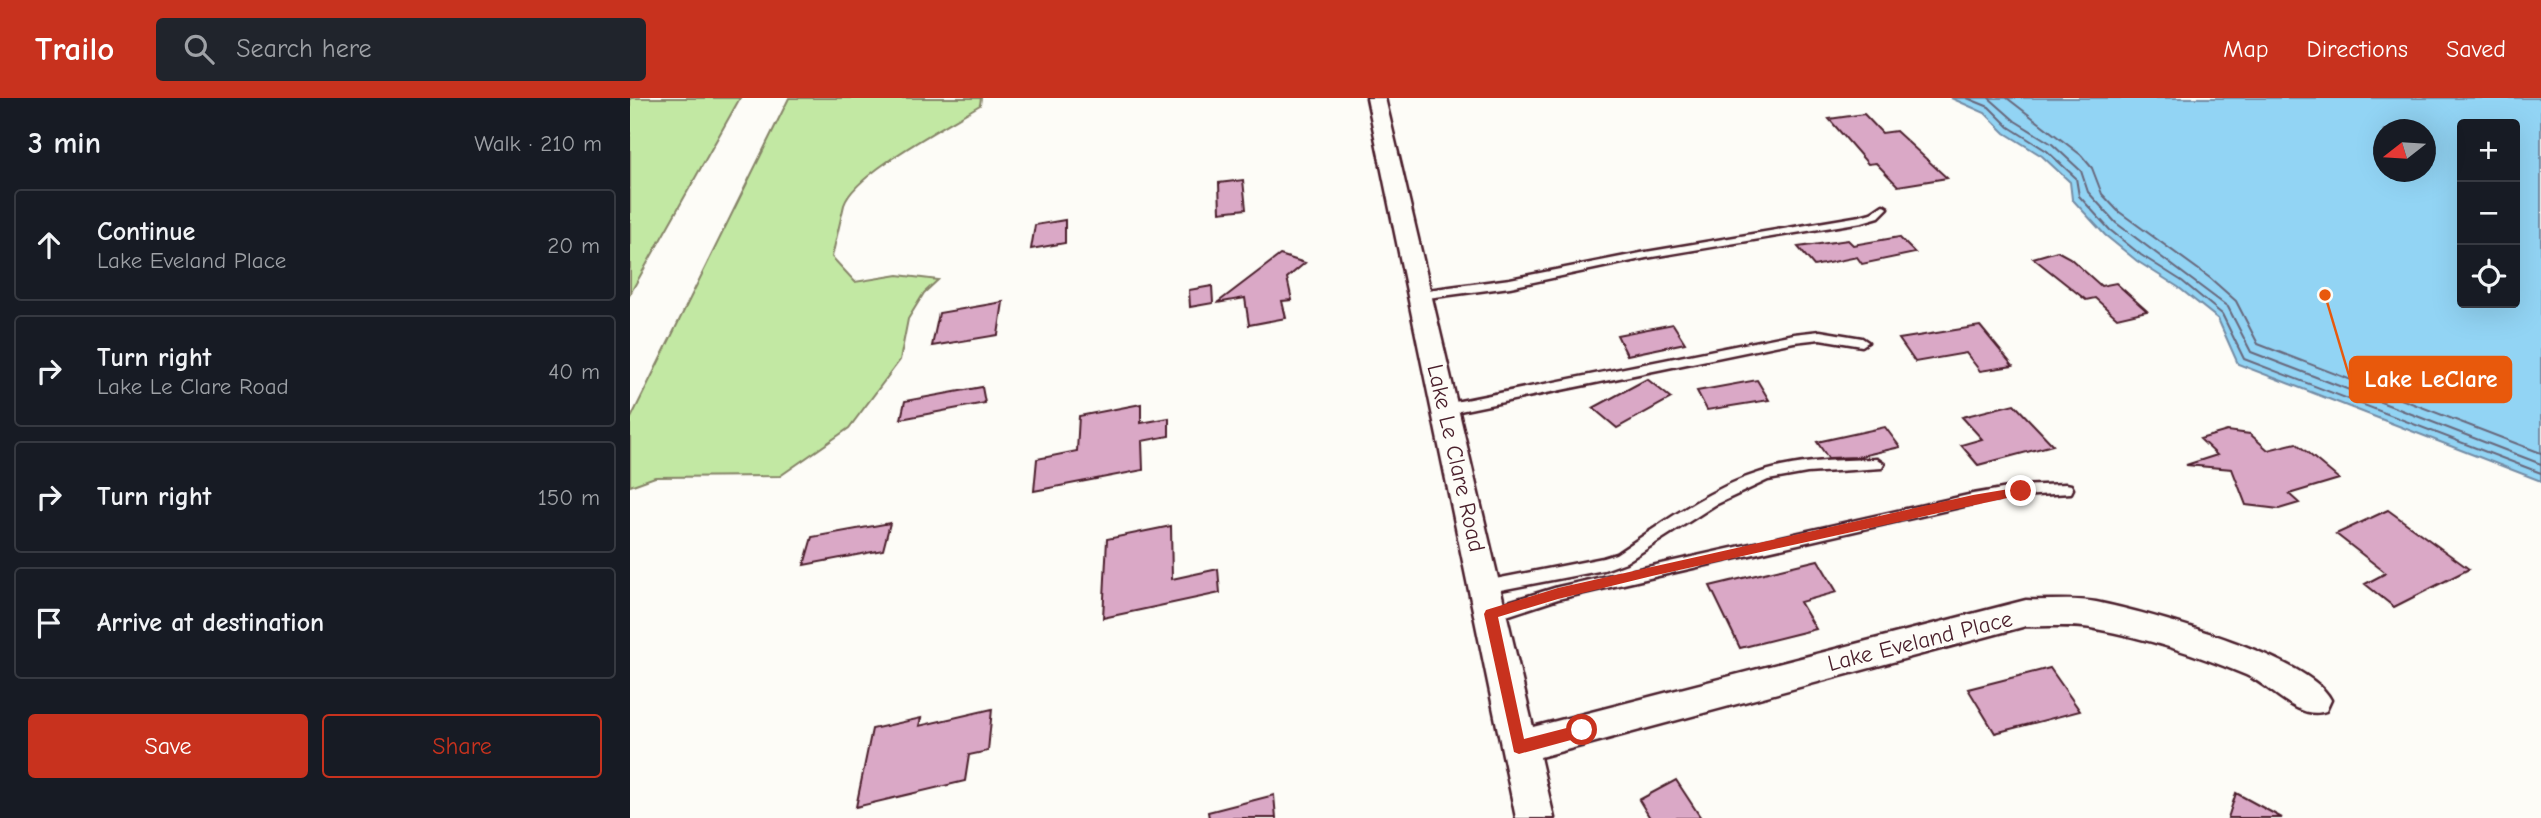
<!DOCTYPE html>
<meta charset="utf-8">
<style>
:root{--surface:#171b24;--page:#20242c;--text:#f1f3f6;--muted:#9ea1a6;--line:#363941;--accent:#c8321e}
body{margin:0;font-family:"Comic Neue",sans-serif;background:var(--page);color:var(--text)}
.controls{position:absolute;right:21px;top:21px;display:grid;overflow:hidden;border-radius:7px;box-shadow:0 7px 28px #0002}
.controls button{width:63px;height:63px;display:grid;place-items:center;padding:0;border:0;border-bottom:2px solid var(--line);background:var(--surface);color:var(--text);font:35px sans-serif}
.compass{position:absolute;left:1743px;top:21px;width:63px;height:63px;border-radius:50%;background:var(--surface);box-shadow:0 7px 28px #0002;rotate:253deg}
.stop{position:absolute;width:21px;height:21px;margin:-16px;border:5px solid #c8321e;border-radius:50%;background:#fff}
.stop.end{background:#c8321e;border-color:#fff;box-shadow:0 2px 7px #0008}
.list{margin:0;padding:0;list-style:none}
h2{display:flex;justify-content:space-between;align-items:center;height:91px;margin:0;padding:0 28px;font-size:30px}
h2 small{font-size:23px;font-weight:400;color:var(--muted)}
.list li{display:grid;grid-template-columns:46px 1fr auto;gap:21px;align-items:center;box-sizing:border-box;height:112px;margin:0 14px 14px;padding:0 14px;border:2px solid var(--line);border-radius:7px}
.list b{display:block;font-size:26px;white-space:nowrap}
.list p{margin:0;font-size:23px;white-space:nowrap;color:var(--muted)}
.list em{font-size:23px;font-style:normal;color:var(--muted)}
.actions{display:flex;gap:14px;padding:21px 28px}
.actions a{flex:1;padding:16px 0;border:2px solid var(--accent);border-radius:7px;text-align:center;font-size:24px;color:var(--accent)}
.actions .main{background:var(--accent);color:#fff}
.icon{flex:none;width:38px;height:38px;fill:none;stroke:currentColor;stroke-width:2;stroke-linecap:round;stroke-linejoin:round}
.map{position:relative;flex:none;width:1911px;height:720px;overflow:hidden}
header{display:flex;align-items:center;gap:42px;box-sizing:border-box;height:98px;padding:0 35px;background:var(--accent);color:#fff}
header strong{font-size:33px}
nav{display:flex;gap:38px;margin-inline-start:auto;font-size:24px}
.search{width:490px;height:63px;background:var(--page);display:flex;align-items:center;gap:18px;box-sizing:border-box;padding:0 24px;border-radius:7px;color:var(--muted);font-size:26px}
main{display:flex}
aside{flex:1;background:var(--surface)}
.map>svg:first-child{display:block}
</style>
<header>
<strong>Trailo</strong>
<div class="search"><svg class="icon" aria-label="search" viewBox="0 0 24 24"><circle cx="10" cy="10" r="6"/><path d="M15 15l6 6"/></svg>Search here</div>
<nav><a>Map</a><a>Directions</a><a>Saved</a></nav>
</header>
<main>
<aside>
<h2>3 min<small>Walk · 210 m</small></h2>
<ul class="list">
<li><svg class="icon" aria-label="ahead" viewBox="0 0 24 24"><path d="M12 20V5M6 11l6-6 6 6"/></svg><div><b>Continue</b><p>Lake Eveland Place</p></div><em>20 m</em></li>
<li><svg class="icon" aria-label="right" viewBox="0 0 24 24"><path d="M7 20v-9h11M14 6l5 5-5 5"/></svg><div><b>Turn right</b><p>Lake Le Clare Road</p></div><em>40 m</em></li>
<li><svg class="icon" aria-label="right" viewBox="0 0 24 24"><path d="M7 20v-9h11M14 6l5 5-5 5"/></svg><div><b>Turn right</b></div><em>150 m</em></li>
<li><svg class="icon" aria-label="arrive" viewBox="0 0 24 24"><path d="M6 21V4h12l-3 4 3 4H6"/></svg><div><b>Arrive at destination</b></div></li>
</ul>
<div class="actions"><a class="main">Save</a><a>Share</a></div>
</aside>
<div class="map">
<svg width="1911" height="720" viewBox="0 0 1911 720">
<rect width="100%" height="100%" fill="#fdfcf7"/>
<filter id="ink" filterUnits="userSpaceOnUse"><feTurbulence type="fractalNoise" baseFrequency=".0143" numOctaves="2"/><feDisplacementMap in="SourceGraphic" scale="14" xChannelSelector="R" yChannelSelector="G"/><feConvolveMatrix kernelMatrix="1 2 1 2 8 2 1 2 1" color-interpolation-filters="sRGB"/></filter>
<g filter="url(#ink)">
<path fill="#c2e8a3" stroke="#868467" stroke-width="2" d="M0,0h110l-110,196z
M159,0h192l-1,7c-30,19 -126,68 -136,100l-12,52 23,25 43,-7 40,5 -14,13 -16,26 -8,41 -51,68 -69,48 -125,1 -25,9v-66z"/>
<path fill="#92d4f4" stroke="#758ca4" stroke-width="2" fill-rule="evenodd" d="M1321,0h590v383l-303,-117 -20,-45 -40,-32 -41,-26 -32,-26 -33,-36 -2,-17 -28,-26 -37,-23 -20,-20zM1832,26h53v179h-53zM1754,32h42v42h-42z"/>
<g fill="none" stroke-linecap="round" stroke-linejoin="round">
<path stroke="#67677b" stroke-width="2" d="M1337,0l22,9 20,20 38,24 29,27 3,18 31,34 31,25 41,26 40,33 22,45 297,114
M1359,0l26,23 37,23 29,27 7,21 28,31 112,84 23,45 290,112
M1377,0l74,57 11,13 10,26 16,17 92,67 26,23 22,43 283,109"/>
</g>
<path fill="#daa8c6" stroke="#4a1f2b" stroke-width="2" d="M1234,16l18,19 14,-2 51,47 -49,8 -22,-23 -8,1 -39,-45z
M613,82l3,29 -26,3 -1,-29z
M435,122v23l-34,6 4,-24z
M1269,139l16,16 -53,11 -5,-7 -43,9 -16,-19 50,-7 5,5z
M1427,153l13,7 31,28 15,-3 31,28 -30,7 -22,-20 -9,2 -53,-42z
M650,157l25,8 -18,15 5,22 -10,1 4,17 -37,7 -4,-27 -28,5z
M582,188l1,17 -23,4 -1,-17z
M373,204l-5,33 -66,11 7,-33z
M1043,226l12,19 -58,12 -10,-20z
M1350,228l33,40 -33,5 -14,-18 -51,9 -16,-23z
M1017,281l24,19 -54,30 -24,-20z
M1127,282l12,20 -62,10 -10,-19z
M352,289l3,16 -84,16 4,-18z
M511,306v19l28,-5v18l-27,5 1,29 -109,21 3,-32 40,-8 2,-35z
M1384,306l39,41 -75,20 -17,-20 21,-6 -20,-22z
M1255,329l15,20 -43,10 -29,1 -11,-16z
M1597,333l23,3 18,16 28,-7 43,36 -50,15 10,9 -20,6 -33,-4 -14,-36 -46,-4 31,-10 -17,-16z
M1758,412l81,59 -75,38 -29,-23 21,-11 -50,-39z
M260,425l-7,27 -79,15 8,-28z
M541,428l1,53 46,-10 2,24 -117,25 4,-79z
M1188,462l19,32 -37,10 16,27 -76,19 -30,-62z
M1420,570l30,43 -85,22 -27,-44z
M362,611l-4,42 -19,4 -4,26 -109,26 16,-78 49,-11 -2,8z
M1046,682l25,38h-51l-11,-18z
M1606,695l46,25h-54z
M644,697l2,23h-67l-1,-6z"/>
<g fill="none" stroke-linecap="round" stroke-linejoin="round">
<defs>
<path id="lane" d="M1253,107l5,3 -9,9 -17,5 -216,36 -136,29 -90,12 -6,-4 6,-4 90,-12 136,-27 214,-36 11,-3z
M1190,233l42,7 6,4 -6,4 -42,-7 -26,3 -349,72 -7,-5 7,-5 349,-70z
M1247,361l7,5 -2,4 -75,5 -39,7 -53,25 -89,57 -22,8 -119,23 -6,-2 -2,-4 2,-4 6,-2 118,-23 13,-4c52,-34 103,-74 165,-87 31,-7 64,-7 96,-8z
M1436,386l5,1 2,4 -2,4 -51,3 -47,8 -415,95 -67,22 -6,-2 -2,-5 2,-5 73,-22 415,-93 47,-8z"/>
<path id="street" d="M737,0h18l148,629 493,-127c23,1 48,-2 70,2 49,10 214,54 235,98l-5,11c-29,10 -54,-25 -80,-36 -47,-20 -100,-37 -150,-46 -22,-5 -47,-2 -70,-3l-486,131 14,61h-38z"/>
</defs>
<use href="#lane" stroke="#4a1f2b" stroke-width="5"/>
<use href="#street" stroke="#4a1f2b" stroke-width="5"/>
<use href="#lane" fill="#fdfcf7" fill-rule="evenodd"/>
<use href="#street" fill="#fdfcf7" fill-rule="evenodd"/>
</g>
</g>
<path fill="#c8321e" d="M1391,389l4,1v6l-373,82 -94,23 -60,18 26,122 58,-15 7,6 -7,7 -63,17 -5,-2 -30,-138 2,-4 72,-22 415,-93z"/>
<g text-anchor="middle" dominant-baseline="central" stroke-width="7" stroke-linejoin="round" paint-order="stroke">
<g font-size="23" fill="#4a1f2b" stroke="#fdfcf7">
<text transform="translate(826 360) rotate(77)">Lake Le Clare Road</text>
<text transform="translate(1290 543) rotate(-14)">Lake Eveland Place</text>
</g>
</g>
<path fill="none" stroke="#e8590c" stroke-width="2.5" d="M1695 197L1720 281"/>
<circle fill="#e8590c" stroke="#fdfcf7" stroke-width="2.5" cx="1695" cy="197" r="7"/>
<rect fill="#e8590c" stroke="#e8590c" stroke-width="2.5" x="1720" y="259" width="161" height="45" rx="7"/>
<g font-size="24" text-anchor="middle" font-weight="bold" fill="#fff">
<text x="1801" y="289">Lake LeClare</text>
</g>
</svg>
<div class="controls">
<button>+</button>
<button>−</button>
<button><svg class="icon" aria-label="locate" viewBox="0 0 24 24"><circle cx="12" cy="12" r="6"/><path d="M12 2v4M12 18v4M2 12h4M18 12h4"/></svg></button>
</div>
<svg class="compass" viewBox="-18 -18 36 36"><path d="M0-13l5 13h-10z" fill="#e53935"/><path d="M0 13l5-13h-10z" fill="#9ea1a6"/></svg>
<div class="stop" style="left:952px;top:632px"></div>
<div class="stop end" style="left:1391px;top:393px"></div>
</div>
</main>
